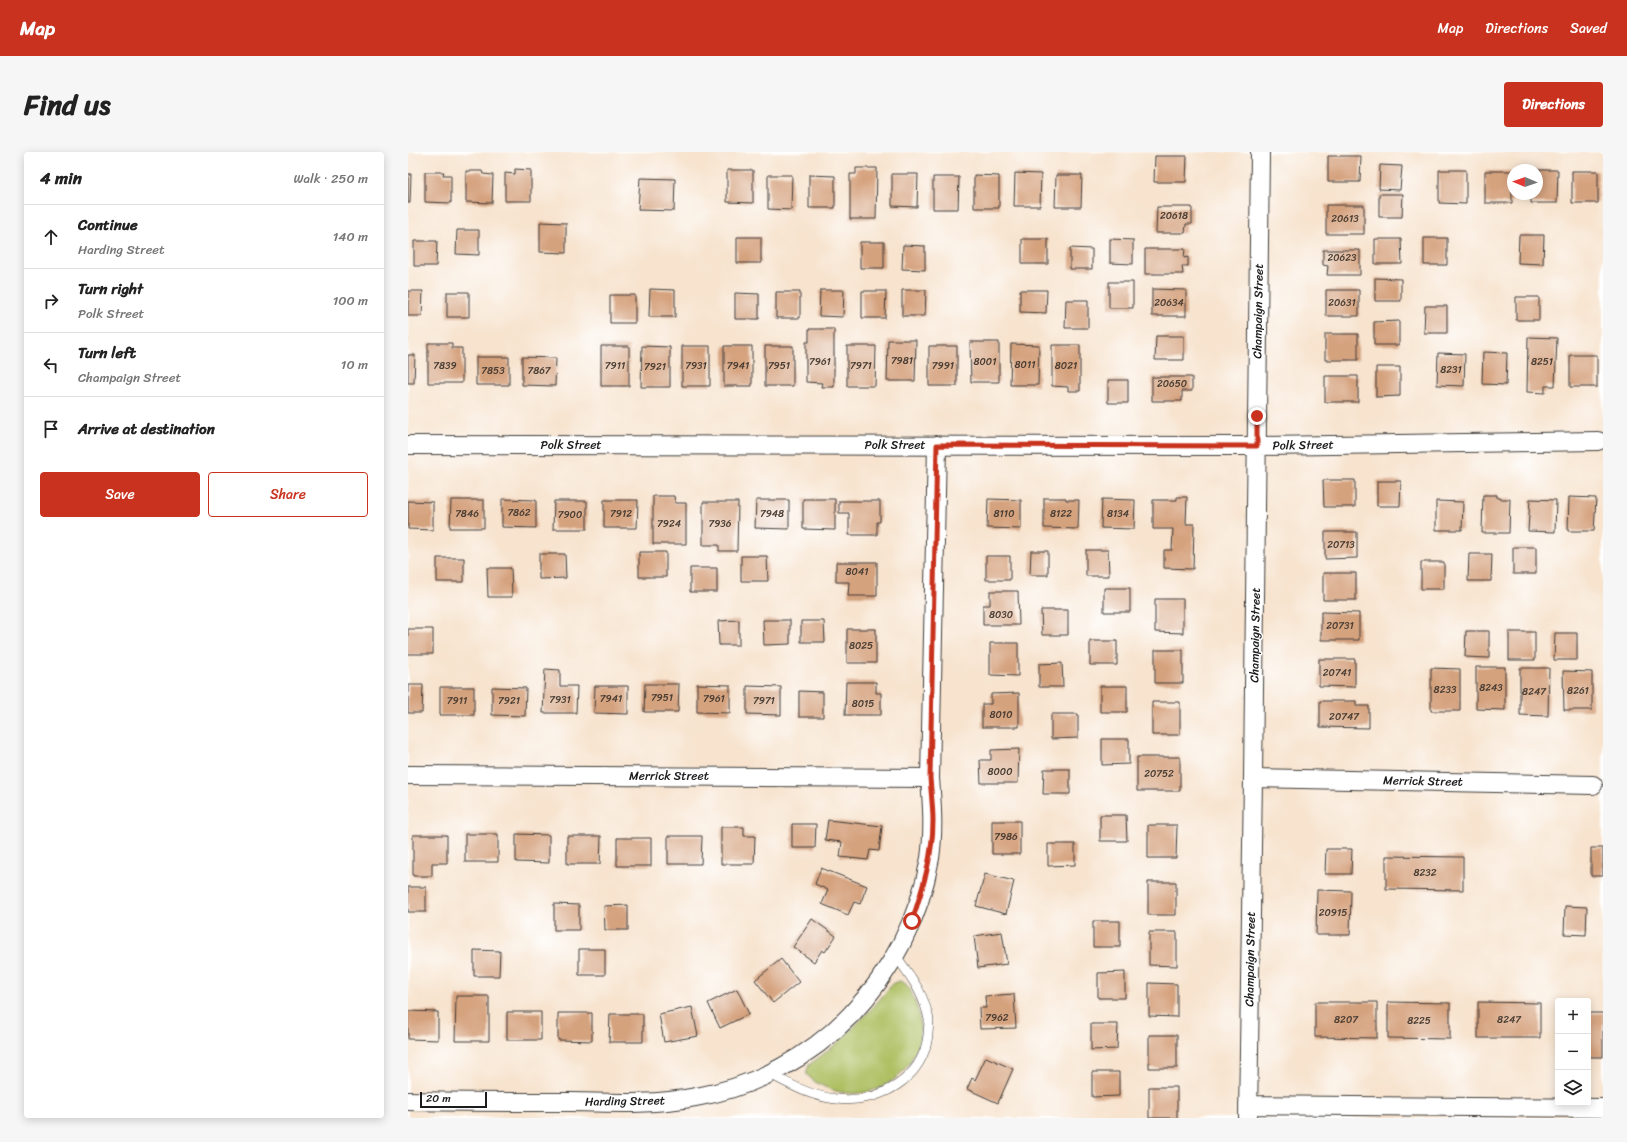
<!DOCTYPE html>
<meta charset="utf-8">
<style>
:root{--surface:#fff;--page:#f6f6f6;--text:#222;--muted:#767676;--line:#e0e0e0;--accent:#c8321e}
body{margin:0;font-family:Sriracha,sans-serif;background:var(--page);color:var(--text)}
.controls{position:absolute;right:12px;bottom:12px;display:grid;overflow:hidden;border-radius:4px;box-shadow:0 2px 10px #0003}
.controls button{width:36px;height:36px;display:grid;place-items:center;padding:0;border:0;border-bottom:1px solid var(--line);background:var(--surface);color:var(--text);font:20px sans-serif}
.compass{position:absolute;left:1099px;top:12px;width:36px;height:36px;border-radius:50%;background:var(--surface);box-shadow:0 2px 10px #0003;rotate:272deg}
.scale{position:absolute;left:12px;bottom:10px;width:67px;box-sizing:border-box;padding-left:4px;border:2px solid #1c1c1c;border-top:0;font-size:11px;line-height:14px;white-space:nowrap;color:#1c1c1c;-webkit-text-stroke:3px #fff;paint-order:stroke}
.stop{position:absolute;width:12px;height:12px;margin:-9px;border:3px solid #c8321e;border-radius:50%;background:#fff}
.stop.end{background:#c8321e;border-color:#fff;box-shadow:0 1px 4px #0008}
.list{margin:0;padding:0;list-style:none}
h2{display:flex;justify-content:space-between;align-items:center;height:52px;margin:0;padding:0 16px;font-size:17px}
h2 small{font-size:13px;font-weight:400;color:var(--muted)}
.list li{display:grid;grid-template-columns:26px 1fr auto;gap:12px;align-items:center;box-sizing:border-box;height:64px;padding:0 16px;border-top:1px solid var(--line)}
.list b{display:block;font-size:15px;white-space:nowrap}
.list p{margin:0;font-size:13px;white-space:nowrap;color:var(--muted)}
.list em{font-size:13px;font-style:normal;color:var(--muted)}
.actions{display:flex;gap:8px;padding:12px 16px}
.actions a{flex:1;padding:9px 0;border:1px solid var(--accent);border-radius:4px;text-align:center;font-size:14px;color:var(--accent)}
.actions .main{background:var(--accent);color:#fff}
.icon{flex:none;width:22px;height:22px;fill:none;stroke:currentColor;stroke-width:2;stroke-linecap:round;stroke-linejoin:round}
.map{position:relative;flex:none;width:1195px;height:966px;overflow:hidden;border-radius:4px}
header{display:flex;align-items:center;gap:24px;box-sizing:border-box;height:56px;padding:0 20px;background:var(--accent);color:#fff}
header strong{font-size:19px}
nav{display:flex;gap:22px;margin-inline-start:auto;font-size:14px}
.intro{display:flex;align-items:center;justify-content:space-between;box-sizing:border-box;height:96px;padding:0 24px}
h1{margin:0;font-size:28px}
.button{padding:10px 18px;border-radius:4px;background:var(--accent);color:#fff;font-size:14px;font-weight:700}
main{display:flex;gap:24px;padding:0 24px}
aside{flex:1;background:var(--surface);border-radius:4px;box-shadow:0 2px 10px #0003}
.map>svg:first-child{display:block}
</style>
<header>
<strong>Map</strong>
<nav><a>Map</a><a>Directions</a><a>Saved</a></nav>
</header>
<div class="intro"><h1>Find us</h1><a class="button">Directions</a></div>
<main>
<aside>
<h2>4 min<small>Walk · 250 m</small></h2>
<ul class="list">
<li><svg class="icon" aria-label="ahead" viewBox="0 0 24 24"><path d="M12 20V5M6 11l6-6 6 6"/></svg><div><b>Continue</b><p>Harding Street</p></div><em>140 m</em></li>
<li><svg class="icon" aria-label="right" viewBox="0 0 24 24"><path d="M7 20v-9h11M14 6l5 5-5 5"/></svg><div><b>Turn right</b><p>Polk Street</p></div><em>100 m</em></li>
<li><svg class="icon" aria-label="left" viewBox="0 0 24 24"><path d="M17 20v-9H6M10 6l-5 5 5 5"/></svg><div><b>Turn left</b><p>Champaign Street</p></div><em>10 m</em></li>
<li><svg class="icon" aria-label="arrive" viewBox="0 0 24 24"><path d="M6 21V4h12l-3 4 3 4H6"/></svg><div><b>Arrive at destination</b></div></li>
</ul>
<div class="actions"><a class="main">Save</a><a>Share</a></div>
</aside>
<div class="map">
<svg width="1195" height="966" viewBox="0 0 1195 966">
<rect width="100%" height="100%" fill="#fff"/>
<filter id="ink" filterUnits="userSpaceOnUse"><feTurbulence type="fractalNoise" baseFrequency=".025" numOctaves="2"/><feDisplacementMap in="SourceGraphic" scale="8" xChannelSelector="R" yChannelSelector="G"/><feConvolveMatrix kernelMatrix="1 2 1 2 8 2 1 2 1" color-interpolation-filters="sRGB"/></filter>
<filter id="wash" filterUnits="userSpaceOnUse"><feTurbulence type="fractalNoise" baseFrequency=".012" numOctaves="4" result="noise"/><feDisplacementMap in="SourceGraphic" scale="16" xChannelSelector="R" yChannelSelector="G"/><feGaussianBlur stdDeviation="0.9" result="paint"/><feColorMatrix in="noise" values="0 0 0 0 0 0 0 0 0 0 0 0 0 0 0 0 0 1.4 0 .05"/><feComposite in="paint" operator="in"/></filter>
<g filter="url(#wash)">
<rect width="100%" height="100%" fill="#f7e3ce"/>
<path fill="#aebf62" stroke="#656e3f" d="M492,829c9,2 12,13 15,21 23,57 -36,110 -90,85 -8,-4 -13,-6 -19,-14l3,-8 31,-24 36,-37 17,-21z"/>
<g id="blocks">
<path fill="#d5a27e" d="M747,4h32l-1,26h-32z
M920,4h33l-1,26h-32z
M972,13l22,1 -2,24 -21,-1z
M448,16h21l-1,51h-26v-45h6z
M107,17l16,1v31h-26v-28l10,1z
M319,18h26v33l-26,-1z
M1031,18h27v34l-27,-1z
M1129,18h21l-1,33h-26v-9h6z
M58,19h16l1,3 10,1 -1,28 -26,-1z
M1077,19h27v32h-27z
M1164,19h26v32h-26z
M17,20h19l-1,3h8v28l-26,-1z
M607,21l26,1 -1,32h-26z
M0,22h3l-1,29h-2z
M484,22h26l-1,33 -25,-1z
M360,23h24l-1,35 -23,-1z
M401,23l26,1v32h-26z
M566,23l25,1v32h-25z
M648,23h26l-1,32h-26z
M525,25h26l-1,32h-25z
M232,26l35,1 -1,32 -36,-1z
M971,42h24l-1,23h-23z
M918,53h38v29h-38z
M749,55h35v17h-6l-1,9h-29z
M132,70l26,1v30l-26,-1z
M49,78h22v25l-23,-1z
M1111,83h25l-1,29 -25,-1z
M329,85h24v26h-24z
M1016,86h23v27h-23z
M614,87h26v25h-26z
M702,87l23,1v24l-23,-1z
M967,87h26l1,25h-27z
M6,89h23l-1,25h-22z
M452,90h24v26h-24z
M495,93l22,1v24l-23,-1z
M662,96l22,1v20h-22z
M737,97h40l-1,9 4,-1v9h-6l1,8h-38z
M915,98h37v25h-33l1,-9 -5,-1z
M967,126l26,1v22h-26z
M701,130h24v26h-24z
M242,137l25,1v27h-26z
M744,137l34,1v26h-34z
M412,138h24l-1,27 -24,-1z
M494,138h24l-1,26h-23z
M612,138h27l-1,23 -26,-1z
M918,138h33v26h-33z
M0,139h15l-1,25h-14z
M454,139h24l-1,27h-23z
M39,140h22v25h-22z
M368,140h24v26h-24z
M327,141l24,1v25h-24z
M202,143h25v28h-25z
M1108,145h23v23h-23z
M658,148h22v28h-23z
M1017,154h22v27h-23z
M991,169v24h-25v-23z
M401,177h25v58h-13l1,-4 -16,-1v-40h3z
M917,182h33v26h-33z
M748,184h28v24h-29z
M1120,185l29,1 -2,48h-10v7l-18,-1z
M480,188h28l-1,41h-28z
M562,190h29v40h-28z
M20,191h24v5h10v35h-34z
M603,192l28,1 -1,40h-28z
M644,193h28v46h-12v-4l-16,-1z
M193,194h28v40h-28z
M234,194l28,1v40h-29z
M274,194h28v40h-28z
M316,194h28v40h-28z
M357,194h28v40h-28z
M439,194h29l-1,40h-28z
M521,194h28v40h-28z
M1075,200l24,1 -1,32 -24,-1z
M1030,201l27,1 -1,32 -27,-1z
M0,203h7l-1,28h-6z
M1162,203h27v32h-27z
M68,205h33v28h-33z
M114,205l34,1 -1,28 -33,-1z
M968,215h24v29l-24,1z
M917,224h33v26h-33z
M744,225h40v14h-10v10h-30z
M700,228h20v23h-20z
M915,328h32v27h-31z
M969,329h24l-1,25h-23z
M1075,343h14v3h3v1h10l-1,34h-27z
M245,344h21l1,7h11v41h-33z
M769,345h10l-1,27h8l-1,45 -29,-1v-18h8l1,-21h-20v-29h24z
M1161,345l27,1 -2,33h-26z
M636,346h22v2h13l-1,29 -34,-1z
M94,347l34,1v28l-34,-1z
M395,347h32v31l-32,-1z
M580,347l33,1v29l-34,-1z
M694,347l33,1 -1,29 -33,-1z
M1122,347l26,1 -1,32 -27,-1z
M43,348h33v28h-34z
M196,348h34l-1,28h-33z
M348,348h33v29l-34,-1z
M0,349l25,1v28l-25,-1z
M146,349h33v28h-34z
M431,349h41v21h-3v13h-28v-22h-10z
M1028,349l27,1 -1,28h-26z
M295,350h35l-1,49h-18v-6h-16z
M917,380h32v26l-32,1z
M1105,395h23v27h-23z
M678,398h22l1,26h-23z
M623,399h17v24h-18z
M231,400h27v25h-27z
M131,402h26l1,24 -27,1z
M1061,402h23l-1,27h-23z
M333,404h26l1,25h-27z
M578,404h24v24h-24z
M29,406h27v24h-27z
M428,410h41v34h-29l1,-14h-13z
M1013,410h23v27h-23z
M79,416h24l1,29h-24z
M282,416h27v24h-27z
M915,421h33v27h-33z
M696,436h26v24h-26z
M582,439h28l1,34h-36v-20h7z
M747,447h28v34l-28,-1z
M633,458h27v25h-26z
M913,460l38,1v27h-38z
M331,468v25h-20l-1,-24z
M355,468h27v24l-26,1z
M393,469h23l1,21h-24z
M0,477h25v25h-25z
M439,477h29v34h-29z
M1058,479h23v27l-24,-1z
M1101,480h26v28h-26z
M1147,481h22v27h-23z
M682,489h27v24h-27z
M582,491h28v33l-28,-1z
M747,498h28v33h-28z
M911,507h36v28l-36,-1z
M654,511l1,24h-24v-23z
M1068,515h29v43l-29,-1z
M1023,516l29,1v42h-29z
M1112,516h29l-1,48 -28,-1z
M137,517l15,1v16h17l-1,27h-33z
M1155,519l29,1v38h-28z
M438,530h30v11h5v22h-36z
M237,532h34l-1,28h-34z
M289,532l33,1v28l-33,-1z
M0,533h15l-1,28h-14z
M187,534h33v28l-34,-1z
M339,534l34,1v28l-34,-1z
M692,534h27v26h-27z
M32,535h34v28h-34z
M84,535l34,1 -1,28 -33,-1z
M391,539l24,1v25h-24z
M611,541v34h-37v-23h9v-10z
M912,549h36v5h13v22l-49,-1z
M744,550h28v33h-28z
M643,562h27v24l-27,1z
M694,587h27v25l-27,1z
M611,597l-1,34h-37l-1,-23h11v-10z
M729,605h43v34h-43z
M636,617h26v25h-27z
M692,663h26l1,26h-27z
M420,668l54,6 -3,25 -9,-1 -2,10 -28,-3 2,-15 -17,-2z
M584,669h28v33h-28z
M384,672h24l-1,24h-23z
M740,673h29l-1,33h-28z
M313,675h23v9h11l-1,28h-33z
M57,682h33v28h-33z
M108,682l33,1v28l-33,-1z
M5,683h34v28h-15v13h-19z
M159,684h34l-1,28h-33z
M260,684h34l-1,28h-33z
M209,686h34v28h-34z
M640,692h27v21l-27,1z
M1183,696h12v28h-12z
M918,697h26l-1,25h-26z
M978,704l77,1v33l-77,-1z
M413,716l46,18 -7,18 -6,-2 -6,13 -26,-11 6,-14 -13,-6z
M577,722l29,7 -8,33 -30,-8z
M740,730h28v33h-28z
M0,735h18v25h-18z
M909,738l34,1 -1,44h-34z
M146,752l25,1v25h-25z
M220,753v25h-23l-1,-24z
M1157,754l22,1 -1,28 -22,-1z
M404,767l24,17 -11,16 -3,-2 -8,12 -21,-15z
M685,769h27v26h-27z
M594,780l5,32 -29,4 -4,-32z
M741,780h28v34l-28,-1z
M171,797h26v26h-26z
M66,798l26,1 -1,25h-25z
M373,807l18,23 -26,21 -18,-23z
M717,820v26h-27v-25z
M741,831l28,1v33l-28,-1z
M329,837l12,25 -29,14 -12,-25z
M606,842l2,34 -36,1 -1,-21h7l-1,-12z
M48,844h33v45h-34z
M907,850h62v36l-62,-1z
M980,850l62,1v36l-62,-1z
M1070,850l62,1v35h-62z
M284,855l6,29 -34,6 -5,-28z
M0,859l30,1v28l-30,-1z
M99,860h34v28h-34z
M150,861h34v28l-34,-1z
M1180,861h15v44h-15z
M202,862h33v28h-34z
M683,872h27l-1,25 -26,1z
M741,883h28v33h-28z
M578,905l27,12 -15,34 -31,-14 5,-11 3,2z
M684,920h27v24l-27,1z
M741,935h28v31h-28z"/>
</g>
</g>
<g filter="url(#ink)">
<use href="#blocks" fill-opacity="0" stroke="#3d3a37" stroke-width="1"/>
<g fill="none" stroke-linecap="round" stroke-linejoin="round">
<defs>
<path id="lane" d="M360,921c23,12 42,23 68,26 42,5 87,-19 92,-64 0,-5 1,-10 1,-15 -5,-27 -18,-43 -33,-64"/>
<path id="street" d="M0,293l849,1 341,-5
M0,623l522,3
M845,626l340,7
M0,949c55,1 109,1 164,1 41,1 83,3 124,-5 122,-21 213,-119 234,-239 4,-27 2,-54 0,-80l7,-333
M840,953l355,3
M840,966l5,-340 7,-626"/>
</defs>
<use href="#lane" stroke="#3d3a37" stroke-width="10"/>
<use href="#street" stroke="#3d3a37" stroke-width="20"/>
<use href="#lane" stroke="#fff" stroke-width="9"/>
<use href="#street" stroke="#fff" stroke-width="18"/>
</g>
</g>
<g fill="none" stroke-linecap="round" stroke-linejoin="round" filter="url(#ink)">
<path stroke="#c8321e" stroke-width="5" d="M504,769c11,-33 21,-66 21,-100 0,-14 -2,-29 -3,-43l7,-333 320,1v-30"/>
</g>
<g text-anchor="middle" dominant-baseline="central" stroke-width="3" stroke-linejoin="round" paint-order="stroke">
<g font-size="10" fill="#4a3e34">
<text x="766" y="64">20618</text>
<text x="937" y="67">20613</text>
<text x="934" y="106">20623</text>
<text x="761" y="151">20634</text>
<text x="934" y="151">20631</text>
<text x="494" y="209">7981</text>
<text x="412" y="210">7961</text>
<text x="577" y="210">8001</text>
<text x="1134" y="210">8251</text>
<text x="617" y="213">8011</text>
<text x="37" y="214">7839</text>
<text x="207" y="214">7911</text>
<text x="288" y="214">7931</text>
<text x="330" y="214">7941</text>
<text x="371" y="214">7951</text>
<text x="453" y="214">7971</text>
<text x="535" y="214">7991</text>
<text x="658" y="214">8021</text>
<text x="247" y="215">7921</text>
<text x="1043" y="218">8231</text>
<text x="85" y="219">7853</text>
<text x="131" y="219">7867</text>
<text x="764" y="232">20650</text>
<text x="111" y="361">7862</text>
<text x="59" y="362">7846</text>
<text x="213" y="362">7912</text>
<text x="364" y="362">7948</text>
<text x="596" y="362">8110</text>
<text x="653" y="362">8122</text>
<text x="710" y="362">8134</text>
<text x="162" y="363">7900</text>
<text x="261" y="372">7924</text>
<text x="312" y="372">7936</text>
<text x="933" y="393">20713</text>
<text x="449" y="420">8041</text>
<text x="593" y="463">8030</text>
<text x="932" y="474">20731</text>
<text x="453" y="494">8025</text>
<text x="929" y="521">20741</text>
<text x="1083" y="536">8243</text>
<text x="1037" y="538">8233</text>
<text x="1170" y="539">8261</text>
<text x="1126" y="540">8247</text>
<text x="254" y="546">7951</text>
<text x="203" y="547">7941</text>
<text x="306" y="547">7961</text>
<text x="152" y="548">7931</text>
<text x="49" y="549">7911</text>
<text x="101" y="549">7921</text>
<text x="356" y="549">7971</text>
<text x="455" y="552">8015</text>
<text x="593" y="563">8010</text>
<text x="936" y="565">20747</text>
<text x="592" y="620">8000</text>
<text x="751" y="622">20752</text>
<text x="598" y="685">7986</text>
<text x="1017" y="721">8232</text>
<text x="925" y="761">20915</text>
<text x="589" y="866">7962</text>
<text x="938" y="868">8207</text>
<text x="1101" y="868">8247</text>
<text x="1011" y="869">8225</text>
</g>
<g font-size="12" fill="#1c1c1c" stroke="#fff">
<text transform="translate(850 159) rotate(-89)">Champaign Street</text>
<text x="163" y="293">Polk Street</text>
<text x="487" y="293">Polk Street</text>
<text transform="translate(895 293) rotate(-1)">Polk Street</text>
<text transform="translate(847 483) rotate(-89)">Champaign Street</text>
<text x="261" y="624">Merrick Street</text>
<text transform="translate(1015 629) rotate(1)">Merrick Street</text>
<text transform="translate(842 807) rotate(-89)">Champaign Street</text>
<text transform="translate(217 949) rotate(-1)">Harding Street</text>
</g>
</g>
</svg>
<div class="controls">
<button>+</button>
<button>−</button>
<button><svg class="icon" aria-label="layers" viewBox="0 0 24 24"><path d="M12 4l9 5-9 5-9-5zM3 14l9 5 9-5"/></svg></button>
</div>
<svg class="compass" viewBox="-18 -18 36 36"><path d="M0-13l5 13h-10z" fill="#e53935"/><path d="M0 13l5-13h-10z" fill="#767676"/></svg>
<div class="scale">20 m</div>
<div class="stop" style="left:504px;top:769px"></div>
<div class="stop end" style="left:849px;top:264px"></div>
</div>
</main>
